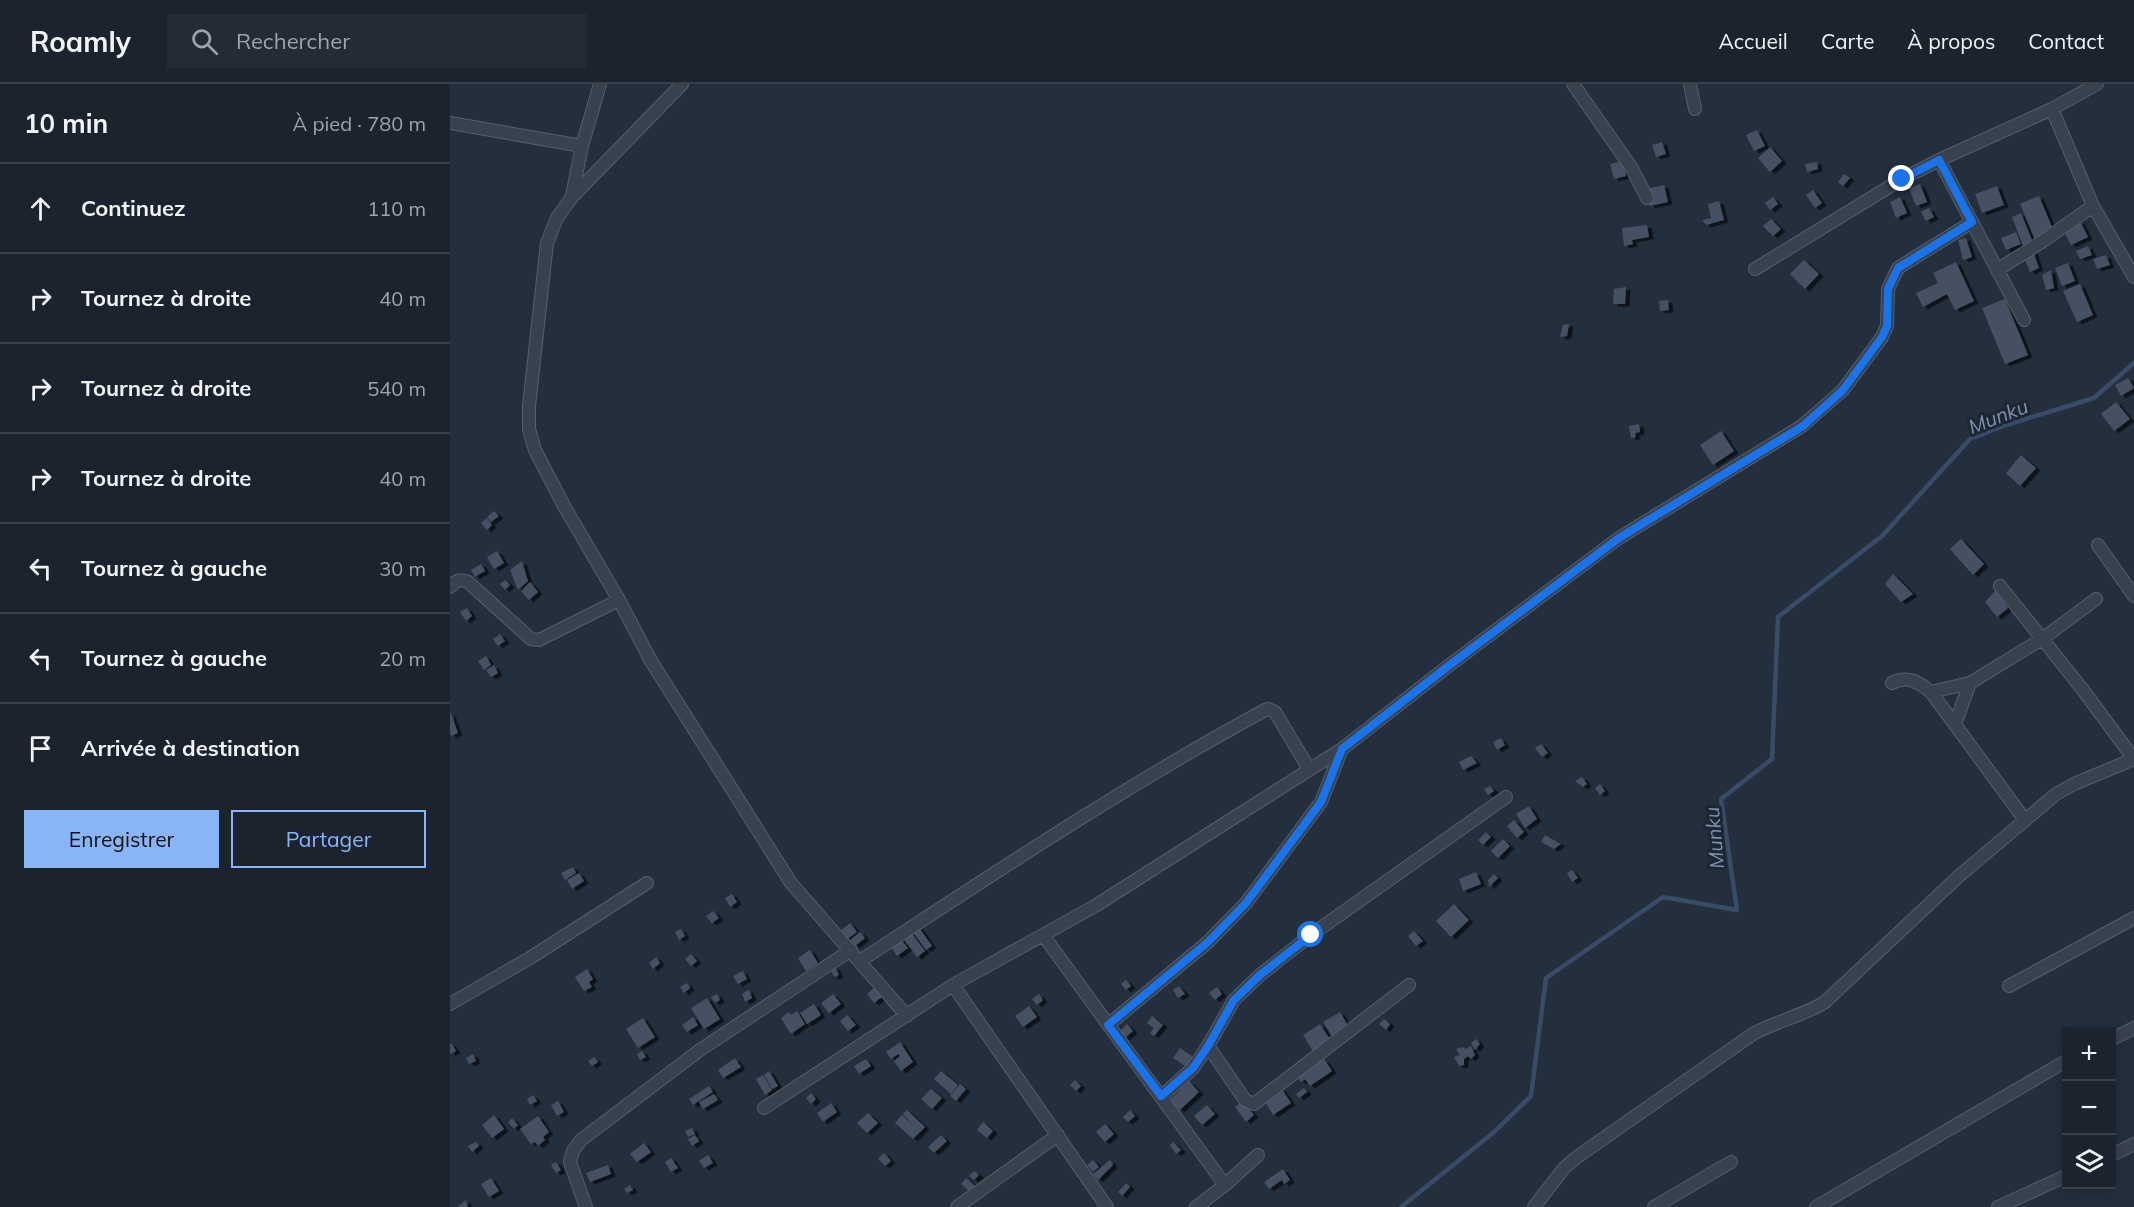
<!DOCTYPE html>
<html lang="fr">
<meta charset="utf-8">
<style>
:root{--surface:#1b232e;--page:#242b36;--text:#f1f3f6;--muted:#a0a4aa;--line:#39404a;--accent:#8ab4f8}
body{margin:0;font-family:Mulish,sans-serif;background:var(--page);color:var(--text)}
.controls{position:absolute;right:18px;bottom:18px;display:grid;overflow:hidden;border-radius:0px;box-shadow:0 3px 15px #0003}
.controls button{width:54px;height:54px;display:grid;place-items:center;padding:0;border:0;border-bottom:2px solid var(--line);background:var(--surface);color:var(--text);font:30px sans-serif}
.stop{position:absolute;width:18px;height:18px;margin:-14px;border:4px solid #1a73e8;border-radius:50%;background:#fff}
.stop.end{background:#1a73e8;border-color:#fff;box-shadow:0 2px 6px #0008}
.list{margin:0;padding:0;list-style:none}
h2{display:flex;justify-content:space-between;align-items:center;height:78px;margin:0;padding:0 24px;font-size:26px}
h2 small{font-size:20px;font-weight:400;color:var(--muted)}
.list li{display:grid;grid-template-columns:39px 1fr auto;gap:18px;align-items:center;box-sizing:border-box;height:90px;padding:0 24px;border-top:2px solid var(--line)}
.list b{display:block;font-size:22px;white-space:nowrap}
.list em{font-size:20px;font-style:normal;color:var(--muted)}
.actions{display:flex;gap:12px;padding:18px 24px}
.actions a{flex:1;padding:14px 0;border:2px solid var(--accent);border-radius:0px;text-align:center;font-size:21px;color:var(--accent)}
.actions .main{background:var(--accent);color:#111}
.icon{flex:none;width:33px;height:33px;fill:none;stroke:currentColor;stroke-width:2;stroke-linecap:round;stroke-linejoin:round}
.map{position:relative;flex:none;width:1684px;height:1123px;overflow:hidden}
header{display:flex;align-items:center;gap:36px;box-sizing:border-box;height:84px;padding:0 30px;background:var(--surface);border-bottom:2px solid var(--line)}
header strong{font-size:28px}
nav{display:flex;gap:33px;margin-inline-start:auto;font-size:21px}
.search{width:420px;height:54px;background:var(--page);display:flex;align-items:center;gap:15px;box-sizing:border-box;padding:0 21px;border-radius:0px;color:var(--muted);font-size:22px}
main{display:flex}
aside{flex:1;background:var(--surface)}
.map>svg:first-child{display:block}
</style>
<header>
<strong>Roamly</strong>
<div class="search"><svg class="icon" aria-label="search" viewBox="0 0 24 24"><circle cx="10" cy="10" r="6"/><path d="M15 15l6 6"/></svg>Rechercher</div>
<nav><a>Accueil</a><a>Carte</a><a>À propos</a><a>Contact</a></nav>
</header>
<main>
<aside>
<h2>10 min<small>À pied · 780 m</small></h2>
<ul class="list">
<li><svg class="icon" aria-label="ahead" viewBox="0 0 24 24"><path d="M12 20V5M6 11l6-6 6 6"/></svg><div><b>Continuez</b></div><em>110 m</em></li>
<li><svg class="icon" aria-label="right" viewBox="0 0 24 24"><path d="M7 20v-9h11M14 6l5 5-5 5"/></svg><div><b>Tournez à droite</b></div><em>40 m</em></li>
<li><svg class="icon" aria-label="right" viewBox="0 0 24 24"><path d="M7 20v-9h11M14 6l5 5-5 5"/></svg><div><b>Tournez à droite</b></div><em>540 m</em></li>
<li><svg class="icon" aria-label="right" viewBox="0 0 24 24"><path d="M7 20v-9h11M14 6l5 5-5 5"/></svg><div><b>Tournez à droite</b></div><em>40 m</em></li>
<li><svg class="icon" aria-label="left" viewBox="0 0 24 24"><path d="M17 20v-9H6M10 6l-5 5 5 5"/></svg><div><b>Tournez à gauche</b></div><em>30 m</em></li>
<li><svg class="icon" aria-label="left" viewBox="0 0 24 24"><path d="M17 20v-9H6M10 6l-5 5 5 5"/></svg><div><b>Tournez à gauche</b></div><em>20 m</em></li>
<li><svg class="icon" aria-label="arrive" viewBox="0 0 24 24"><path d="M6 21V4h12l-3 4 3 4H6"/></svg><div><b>Arrivée à destination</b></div></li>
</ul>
<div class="actions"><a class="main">Enregistrer</a><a>Partager</a></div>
</aside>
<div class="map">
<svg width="1684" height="1123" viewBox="0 0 1684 1123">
<defs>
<filter id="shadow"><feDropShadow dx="4.5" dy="2.5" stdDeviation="0" flood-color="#0009"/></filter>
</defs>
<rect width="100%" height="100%" fill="#242f3e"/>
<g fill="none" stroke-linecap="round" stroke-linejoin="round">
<path stroke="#394c67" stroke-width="4.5" d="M951,1123l92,-74 38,-37 15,-118 117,-81 74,13 -16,-111 51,-40 6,-142 104,-81 88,-97 36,-14 88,-27 40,-35"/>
</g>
<path fill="#455162" filter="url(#shadow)" d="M1307,46l8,16 -11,5 -8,-16z
M1212,58l4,12 -10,3 -4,-12z
M1320,63l12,14 -12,11 -12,-14z
M1173,77l3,15 -12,3 -4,-15z
M1367,78l1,7 -11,3 -2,-8z
M1394,90l6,4 -7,8 -5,-4z
M1470,100l7,18 -11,4 -7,-18z
M1214,101l4,17 -18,4 -4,-17z
M1547,102l7,19 -22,8 -7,-19z
M1363,106l9,13 -7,5 -9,-13z
M1589,112l15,36 -19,8 -15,-36z
M1323,113l5,7 -8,6 -5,-7z
M1450,113l7,16 -11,5 -6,-16z
M1269,117l5,19 -18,5 -4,-5 9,-2 -3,-14z
M1479,124l5,9 -8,4 -5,-9z
M1571,129l13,32 -10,4 -12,-32z
M1321,135l10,10 -8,7 -10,-10z
M1630,137l8,16 -17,8 -8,-15z
M1197,141l2,12 -17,3 1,4 -9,2 -2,-18z
M1566,148l5,12 -15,6 -5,-12z
M1516,154l6,19 -9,3 -5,-20z
M1638,162l4,9 -12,4 -4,-8z
M1583,167l6,17 -9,4 -7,-17z
M1656,171l4,10 -13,4 -4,-10z
M1354,176l15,14 -14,15 -15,-15z
M1506,178l18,39 -19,9 -8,-16 -24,13 -7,-14 22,-10 -5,-10z
M1618,179l7,18 -13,5 -7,-18z
M1601,186l3,18 -8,2 -4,-15z
M1630,200l13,31 -16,7 -14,-31z
M1176,203l-1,17h-12l1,-15z
M1555,215l23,56 -23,9 -23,-56z
M1218,216l1,10 -9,1 -1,-10z
M1119,240l-2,12 -7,1 3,-12z
M1678,294l6,10 -13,8 -6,-11z
M1666,318l14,17 -16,12 -13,-17z
M1189,340l1,8 -5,1 1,4 -5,1 -2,-12z
M1271,347l13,20 -21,14 -13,-20z
M1571,371l15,13 -16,18 -14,-13z
M44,427l5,5 -8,6 -4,-5z
M37,434l5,7 -5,5 -6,-7z
M1511,455l23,25 -11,11 -23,-26z
M47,467l7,12 -10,6 -7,-12z
M72,477l6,20 -10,9 -8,-20z
M31,480l4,7 -10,6 -4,-7z
M1443,490l20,20 -12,8 -16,-18z
M55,496l5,5 -5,5 -5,-6z
M80,498l8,10 -9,8 -8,-9z
M1546,506l12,18 -11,9 -12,-15z
M17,524l5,8 -6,5 -6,-9z
M50,550l5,7 -7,5 -5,-7z
M36,572l5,9 -7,5 -6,-9z
M44,581l4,8 -7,4 -5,-7z
M0,627l8,22 -7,3 -1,-4z
M1051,654l4,7 -8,5 -4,-8z
M1091,660l7,9 -6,4 -7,-9z
M1021,672l6,7 -14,7 -4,-8z
M1132,693l5,7 -4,3 -8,-6z
M1150,700l5,7 -5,4 -5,-7z
M1040,702l4,5 -6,4 -4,-6z
M1079,722l8,13 -12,9 -9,-14z
M1064,736l10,12 -7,6 -10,-12z
M1036,748l5,5 -8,8 -5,-5z
M1095,751l16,9 -7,5 -13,-7z
M1053,755l7,7 -12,12 -7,-7z
M123,783l3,6 -11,7 -4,-7z
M1122,786l6,8 -6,4 -5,-9z
M1026,788l5,12 -18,7 -4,-12z
M129,789l5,8 -12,8 -5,-9z
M1044,790l4,4 -9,9 -1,-7z
M282,810l5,8 -7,5 -5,-9z
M1004,820l15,16 -18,17 -15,-16z
M263,827l6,7 -7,5 -6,-7z
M400,839l7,9 -12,9 -7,-8z
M468,842l14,20 -6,4 -14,-19z
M231,845l4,7 -6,4 -4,-8z
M460,847l15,20 -8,6 -15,-20z
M964,847l9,10 -7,5 -8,-10z
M410,848l5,6 -10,8 -5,-6z
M449,853l9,11 -11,8 -8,-11z
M360,866l8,13 -12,8 -8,-13z
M241,870l6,7 -6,5 -6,-7z
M206,873l4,6 -7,6 -4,-6z
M385,883l4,8 -5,2 -4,-9z
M137,885l6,10 -4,3 3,5 -8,4 -9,-14z
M293,887l4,8 -9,5 -5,-8z
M676,896l5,6 -5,4 -5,-6z
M237,899l3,5 -6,5 -4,-6z
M428,900l8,10 -12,9 -7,-9z
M729,902l6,8 -7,4 -5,-8z
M767,903l5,7 -7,6 -6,-7z
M299,906l3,8 -7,4 -3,-8z
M267,910l3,6 -5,3 -4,-6z
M383,910l8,10 -12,9 -8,-10z
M589,910l4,6 -6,5 -5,-6z
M257,914l13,21 -16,10 -13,-21z
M364,920l7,11 -14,9 -7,-11z
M579,922l8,11 -14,10 -8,-11z
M347,927l8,13 -14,10 -10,-16 8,-6 2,3z
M890,928l10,17 -16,10 -11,-17z
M397,931l9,10 -8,6 -8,-10z
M702,932l11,9 -9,11 -4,-3 4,-5 -7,-5z
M243,933l5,8 -11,7 -5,-7z
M193,934l12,19 -17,11 -12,-19z
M934,935l6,5 -4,6 -7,-6z
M677,940l6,7 -8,7 -5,-7z
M870,940l11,17 -17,12 -11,-18z
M1026,955l4,5 -5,6 -4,-7z
M450,958l13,20 -12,9 -7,-10 6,-5 -2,-2 -7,5 -5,-7z
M1,959l5,8 -6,3v-10z
M1021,962l4,9 -4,4 -3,-3 -4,3v6l-5,1 -5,-9 6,-2 -4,-6 7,-2 3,2z
M730,964l15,10 -7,10 -15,-10z
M192,967l4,6 -6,3 -3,-6z
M23,970l3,7 -7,3 -3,-6z
M144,973l4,5 -6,4 -4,-5z
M285,974l6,9 -18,11 -5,-8z
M416,975l5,7 -12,8 -5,-8z
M874,975l8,12 -22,15 -5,-7 -4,3 -4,-6z
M319,987l9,15 -6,3 -8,-14z
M491,987l17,14 -7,9 -17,-15z
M313,991l9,15 -7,5 -9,-16z
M625,996l6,6 -5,5 -6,-6z
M739,997l10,11 -19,18 -10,-10z
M510,1000l6,5 -10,12 -6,-5z
M259,1002l4,6 -20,13 -4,-6z
M831,1004l10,15 -18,12 -9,-15z
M854,1004l3,4 -8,6 -3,-4z
M481,1005l11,9 -10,11 -11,-10z
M361,1009l5,6 -5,5 -5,-6z
M264,1010l4,6 -15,9 -4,-7z
M83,1011l4,6 -7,4 -3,-6z
M108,1017l6,11 -7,4 -6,-11z
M793,1017l11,14 -8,7 -11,-15z
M381,1019l6,9 -14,10 -6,-9z
M757,1021l8,9 -13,11 -8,-9z
M457,1026l18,17 -12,12 -18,-16 7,-8 11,10 -10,-11z
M680,1026l5,6 -7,6 -5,-5z
M418,1029l10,10 -11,10 -10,-10z
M44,1031l10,14 -12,9 -10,-13z
M88,1032l11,16 -6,5 2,3 -7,6 -3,-4 -4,2 -11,-15z
M62,1034l6,7 -4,4 -6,-7z
M533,1038l10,9 -6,7 -10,-8z
M655,1040l9,10 -9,8 -9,-10z
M242,1044l3,6 -7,3 -3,-6z
M245,1051l4,6 -7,5 -4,-7z
M491,1051l6,6 -13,12 -6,-6z
M26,1058l3,4 -7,6 -4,-6z
M723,1058l8,8 -5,4 -6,-9z
M194,1059l7,9 -14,10 -7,-8z
M434,1069l7,8 -6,5 -7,-7z
M258,1071l5,8 -9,5 -5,-7z
M221,1074l7,10 -7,4 -6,-10z
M643,1076l6,7 -6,5 -6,-7z
M660,1076l3,5 -15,15 -5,-6z
M106,1078l5,8 -5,3 -5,-8z
M158,1081l3,9 -21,8 -4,-9z
M833,1085l7,11 -6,4 -2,-4 -13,9 -5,-7z
M524,1087l5,4 -5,5 -5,-4z
M41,1094l8,13 -10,6 -8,-13z
M516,1094l9,8 -5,6 -9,-8z
M676,1099l4,4 -8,9 -4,-4z
M180,1101l3,5 -6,3 -3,-4z
M16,1116l2,7h-11z"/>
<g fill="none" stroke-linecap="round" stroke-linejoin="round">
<defs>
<path id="street" d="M232,0l-110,113 -15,21 -10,25 -18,163v23l6,21 29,56 55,94 32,61 140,222 116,133
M1123,0l58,83 16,31
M1240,0l5,25
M1602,25l41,97 41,71
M0,39l132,23
M1489,76l85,160
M122,112l10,-50 18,-62
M1305,185l147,-90 37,-19 113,-51 45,-25
M1547,186l46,-29 50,-35
M1648,461l36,51
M1550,502l83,104 51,69
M0,503c6,-6 9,-9 18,-5l63,57 8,1 80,-40
M1442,599c15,-8 27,-1 39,9l94,128
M1481,608l39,-9
M1505,640l15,-41 72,-44 54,-40
M593,851l182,250
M410,877c133,-87 265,-175 405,-251l3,-1 7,3 34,57
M503,901l154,222
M1559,902l125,-68
M0,920l80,-46 117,-75
M658,941l100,-83 38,-39 75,-101 21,-53
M1662,955l22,-11
M758,962l37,54 9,4 155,-119
M711,1013l32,-29 15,-22 26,-46 26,-25 51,-40 195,-138
M314,1024l189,-123 142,-79 247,-157 105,-82 172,-129 183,-112 41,-36 39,-53 5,-11 1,-37 10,-21 74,-46
M1662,1071l22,-11
M136,1123l-16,-45 3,-11 8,-11 119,-90 151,-100
M507,1123l101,-72
M746,1123l29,-22 33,-30
M1084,1123l30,-39 13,-11 176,-123c23,-13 50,-18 72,-32l134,-126 97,-82 18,-10 60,-25
M1204,1123l77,-45
M1366,1123l250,-146
M1548,1123l68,-31"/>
</defs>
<use href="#street" stroke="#565f6c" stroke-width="14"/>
<use href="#street" stroke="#38414e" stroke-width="12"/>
</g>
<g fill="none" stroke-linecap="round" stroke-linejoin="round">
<path stroke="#1a73e8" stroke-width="8" d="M861,851l-51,40 -26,25 -26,46 -15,22 -32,28 -53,-71 100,-83 38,-39 75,-101 21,-53 105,-82 172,-129 184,-112 40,-36 39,-53 5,-11 1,-37 10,-21 74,-46 -33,-62 -37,19"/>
</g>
<g text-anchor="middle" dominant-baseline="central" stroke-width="6" stroke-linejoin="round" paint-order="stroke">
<g font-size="20" font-style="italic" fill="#7c92b1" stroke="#1d2633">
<text transform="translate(1548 332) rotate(-21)">Munku</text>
<text transform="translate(1264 754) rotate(-95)">Munku</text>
</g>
</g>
</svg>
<div class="controls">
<button>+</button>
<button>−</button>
<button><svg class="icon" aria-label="layers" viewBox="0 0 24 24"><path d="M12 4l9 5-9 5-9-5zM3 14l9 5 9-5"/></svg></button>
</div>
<div class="stop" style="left:861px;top:851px"></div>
<div class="stop end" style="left:1452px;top:95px"></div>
</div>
</main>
